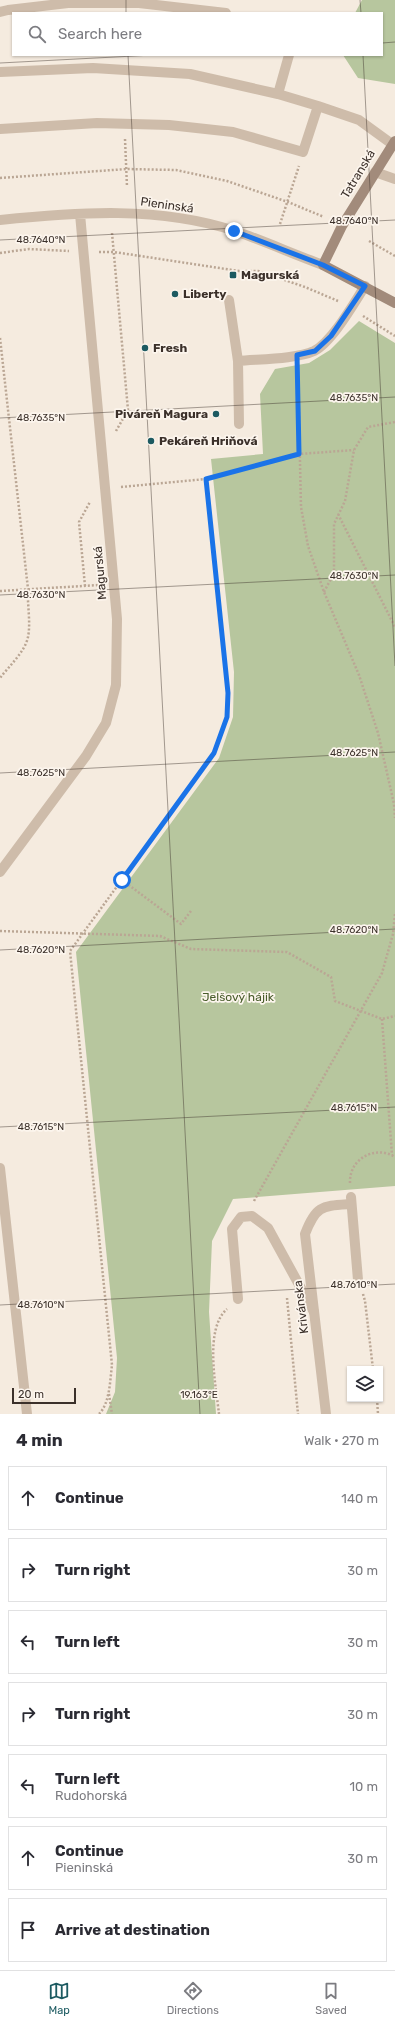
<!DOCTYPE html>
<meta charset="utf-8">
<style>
:root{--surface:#fff;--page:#f7f7f7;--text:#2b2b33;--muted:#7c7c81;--line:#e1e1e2;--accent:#1c5a61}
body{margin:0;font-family:Rubik,sans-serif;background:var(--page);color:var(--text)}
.controls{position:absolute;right:12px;bottom:12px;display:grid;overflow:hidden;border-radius:0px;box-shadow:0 1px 3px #0004}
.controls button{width:36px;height:36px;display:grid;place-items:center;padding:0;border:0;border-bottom:1px solid var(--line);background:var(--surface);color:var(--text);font:20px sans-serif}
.scale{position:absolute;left:12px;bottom:10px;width:64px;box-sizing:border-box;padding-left:4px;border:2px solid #3b302a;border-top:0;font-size:11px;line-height:14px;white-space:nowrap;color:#3b302a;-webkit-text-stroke:3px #fcf5ed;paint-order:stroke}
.stop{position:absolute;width:12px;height:12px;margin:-9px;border:3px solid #1a73e8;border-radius:50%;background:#fff}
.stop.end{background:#1a73e8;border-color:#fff;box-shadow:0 1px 4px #0008}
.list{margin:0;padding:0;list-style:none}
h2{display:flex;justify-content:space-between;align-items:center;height:52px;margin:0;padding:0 16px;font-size:17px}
h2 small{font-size:13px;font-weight:400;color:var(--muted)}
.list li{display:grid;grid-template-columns:26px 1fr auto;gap:12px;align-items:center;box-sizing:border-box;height:64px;margin:0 8px 8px;padding:0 8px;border:1px solid var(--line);border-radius:0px}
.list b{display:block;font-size:15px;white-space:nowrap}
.list p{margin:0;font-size:13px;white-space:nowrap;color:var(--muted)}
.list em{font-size:13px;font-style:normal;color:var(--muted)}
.icon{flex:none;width:22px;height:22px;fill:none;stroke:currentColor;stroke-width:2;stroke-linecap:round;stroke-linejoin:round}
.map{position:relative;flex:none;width:395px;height:1414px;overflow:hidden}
.search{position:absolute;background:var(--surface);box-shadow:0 1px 3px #0004;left:12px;right:12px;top:12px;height:44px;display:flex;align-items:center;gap:10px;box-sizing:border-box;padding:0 14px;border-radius:0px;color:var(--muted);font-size:15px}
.sheet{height:556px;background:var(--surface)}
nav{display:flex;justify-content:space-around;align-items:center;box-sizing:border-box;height:56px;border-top:1px solid var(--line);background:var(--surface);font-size:11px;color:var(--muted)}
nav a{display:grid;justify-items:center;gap:2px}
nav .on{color:var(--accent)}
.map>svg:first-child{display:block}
</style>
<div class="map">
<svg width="395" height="1414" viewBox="0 0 395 1414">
<rect width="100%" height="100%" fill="#f5ebdf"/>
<path fill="#b7c69e" d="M362,0h33v84l-37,-6 -15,-23h39v-42h-27z
M359,321l36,22v843l-162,13 -21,42 -3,71 7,102h-110l9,-22 2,-34 -41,-406 143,-194 14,-41 1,-45 -23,-213 52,-5 -3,-60 15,-25 34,-6 21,-13z"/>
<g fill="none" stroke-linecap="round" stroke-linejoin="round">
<path stroke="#baa694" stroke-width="2.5" stroke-dasharray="2 2" stroke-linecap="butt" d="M125,139l2,48
M0,178l127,-9 49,1 51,11 61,21 36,15
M280,224l19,-58
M112,233l16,177 -12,21
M369,241l26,15
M99,252h15l125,19h19l47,16 33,14
M0,253l29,-4 40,2
M363,316l32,20
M0,338l28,251c-1,15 3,33 0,48 -3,15 -19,29 -28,41
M298,372l3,135 7,39 16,46 35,83 19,58 16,71 1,14
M121,487l85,-8 93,-25 55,-4
M338,514l57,113
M85,586l-6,-64 11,-20
M0,591l99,-6
M324,592l10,-19v-49l11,-23 9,-51 14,-23 27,-5
M122,880l59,44 10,-13
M0,931l160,5 31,13 96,3 44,25 4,24 47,18 13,-3
M382,1019l10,136
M350,1183c-1,-25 26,-38 45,-26
M254,1201l128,-228 11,-39 2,-20
M363,1294l2,7 8,68
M287,1298l11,116
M109,1394l3,20
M377,1399l1,15
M99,1414c11,-11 11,-34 13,-49l-42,-414 144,-198 13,-36 1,-24 -22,-214
M219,1414c-3,-28 -15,-85 8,-105"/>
<path stroke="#cebcaa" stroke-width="10" d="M0,12l8,-2 60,-7h71l87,10
M289,55l-11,39 40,12
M0,72l93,-4 97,6 88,20
M0,129l97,-6 72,2 64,7 70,20 15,-46 41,14 33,24
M375,172l20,7
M229,300l9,61c21,-2 59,-2 76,-10 18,-9 40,-48 51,-65
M238,361l1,63
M351,1197l7,83
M238,1299l-6,-70 9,-12 11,-1 16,12 46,84"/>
<path stroke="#cebcaa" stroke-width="10" d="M0,220c78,-8 159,-14 235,11 29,10 58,23 88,34
M0,872l86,-116 20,-33 10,-38 1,-66 -37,-405
M0,1168l27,246
M326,1414l-21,-180c11,-29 17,-28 46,-30"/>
<path stroke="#a28b7b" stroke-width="10" d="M395,141l-53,85 -19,39 72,38"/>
</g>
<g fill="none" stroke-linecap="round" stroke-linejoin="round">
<path stroke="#1a73e8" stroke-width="5" d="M122,880l92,-127 13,-36 1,-24 -22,-214 93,-25 -2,-99 18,-4 16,-15 34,-50 -42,-21 -89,-34"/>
</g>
<path fill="none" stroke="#3b302a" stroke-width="1" stroke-opacity="0.45" d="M126,0v13M360,0l1,13M382,43l13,-1M128,55l72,1359M363,55l32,611M0,63l153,-8M0,240l395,-20M0,418l395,-21M0,595l395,-20M0,773l395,-21M0,950l395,-21M0,1127l395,-20M0,1305l395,-21"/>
<g fill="#1c5a61" stroke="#fcf5ed" stroke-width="1.5">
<rect x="229" y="271" width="8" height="8" rx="2"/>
<circle cx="175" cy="294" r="4"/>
<circle cx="145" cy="348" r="4"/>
<circle cx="216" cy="414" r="4"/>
<circle cx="151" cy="441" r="4"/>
</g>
<g text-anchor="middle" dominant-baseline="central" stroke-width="3.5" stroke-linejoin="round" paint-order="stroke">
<g font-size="12" fill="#3b302a" stroke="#fcf5ed">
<text transform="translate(358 174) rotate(-59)">Tatranská</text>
<text transform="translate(167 205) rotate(8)">Pieninská</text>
<text transform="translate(100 573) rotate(-95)">Magurská</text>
<text transform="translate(301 1307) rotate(-97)">Krivánska</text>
</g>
<g font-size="12" font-weight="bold" fill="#3b302a" stroke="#fcf5ed" text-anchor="start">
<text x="241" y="275">Magurská</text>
<text x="183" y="294">Liberty</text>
<text x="153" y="348">Fresh</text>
<text x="208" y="414" text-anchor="end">Piváreň Magura</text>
<text x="159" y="441">Pekáreň Hriňová</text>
</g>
<g font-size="12" fill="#485c2b" stroke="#fcf5ed">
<text x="238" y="997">Jelšový hájik</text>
</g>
</g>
<g font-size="10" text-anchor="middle" fill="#3b302a" stroke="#fcf5ed" stroke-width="3.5" stroke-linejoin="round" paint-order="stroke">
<text x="354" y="224">48.7640°N</text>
<text x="41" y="243">48.7640°N</text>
<text x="354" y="401">48.7635°N</text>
<text x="41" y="421">48.7635°N</text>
<text x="354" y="579">48.7630°N</text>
<text x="41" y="598">48.7630°N</text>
<text x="354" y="756">48.7625°N</text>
<text x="41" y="776">48.7625°N</text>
<text x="354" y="933">48.7620°N</text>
<text x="41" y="953">48.7620°N</text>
<text x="354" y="1111">48.7615°N</text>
<text x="41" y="1130">48.7615°N</text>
<text x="354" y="1288">48.7610°N</text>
<text x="41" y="1308">48.7610°N</text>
<text x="199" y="1398">19.163°E</text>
</g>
</svg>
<div class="controls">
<button><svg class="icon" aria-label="layers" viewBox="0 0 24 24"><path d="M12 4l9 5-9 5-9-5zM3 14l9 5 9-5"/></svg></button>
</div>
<div class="scale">20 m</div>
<div class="stop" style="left:122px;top:880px"></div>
<div class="stop end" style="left:234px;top:231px"></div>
<div class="search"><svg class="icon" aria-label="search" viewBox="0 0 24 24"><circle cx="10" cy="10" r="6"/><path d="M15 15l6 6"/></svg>Search here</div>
</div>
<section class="sheet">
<h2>4 min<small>Walk · 270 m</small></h2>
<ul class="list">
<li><svg class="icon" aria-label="ahead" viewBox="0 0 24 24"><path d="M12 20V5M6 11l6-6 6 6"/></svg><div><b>Continue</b></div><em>140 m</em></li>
<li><svg class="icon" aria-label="right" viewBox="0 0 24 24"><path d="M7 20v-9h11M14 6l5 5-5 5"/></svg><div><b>Turn right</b></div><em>30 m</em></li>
<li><svg class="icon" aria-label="left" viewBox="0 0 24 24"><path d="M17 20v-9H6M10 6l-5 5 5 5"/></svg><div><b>Turn left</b></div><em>30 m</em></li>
<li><svg class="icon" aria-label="right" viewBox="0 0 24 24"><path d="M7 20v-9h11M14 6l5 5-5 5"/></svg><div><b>Turn right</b></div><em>30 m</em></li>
<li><svg class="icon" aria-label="left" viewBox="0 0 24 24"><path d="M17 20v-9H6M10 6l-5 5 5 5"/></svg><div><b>Turn left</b><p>Rudohorská</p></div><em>10 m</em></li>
<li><svg class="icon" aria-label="ahead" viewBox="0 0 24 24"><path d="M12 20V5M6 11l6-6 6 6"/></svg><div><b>Continue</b><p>Pieninská</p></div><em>30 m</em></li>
<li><svg class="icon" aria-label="arrive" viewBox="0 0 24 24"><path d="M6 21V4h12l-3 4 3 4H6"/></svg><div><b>Arrive at destination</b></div></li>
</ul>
</section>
<nav>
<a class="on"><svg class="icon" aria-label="map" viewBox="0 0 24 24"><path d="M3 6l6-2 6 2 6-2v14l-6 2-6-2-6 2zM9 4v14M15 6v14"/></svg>Map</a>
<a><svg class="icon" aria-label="directions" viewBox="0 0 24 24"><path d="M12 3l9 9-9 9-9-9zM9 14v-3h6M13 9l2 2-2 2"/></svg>Directions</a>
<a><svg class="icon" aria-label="saved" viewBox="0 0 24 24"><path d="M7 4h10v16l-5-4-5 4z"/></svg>Saved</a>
</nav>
